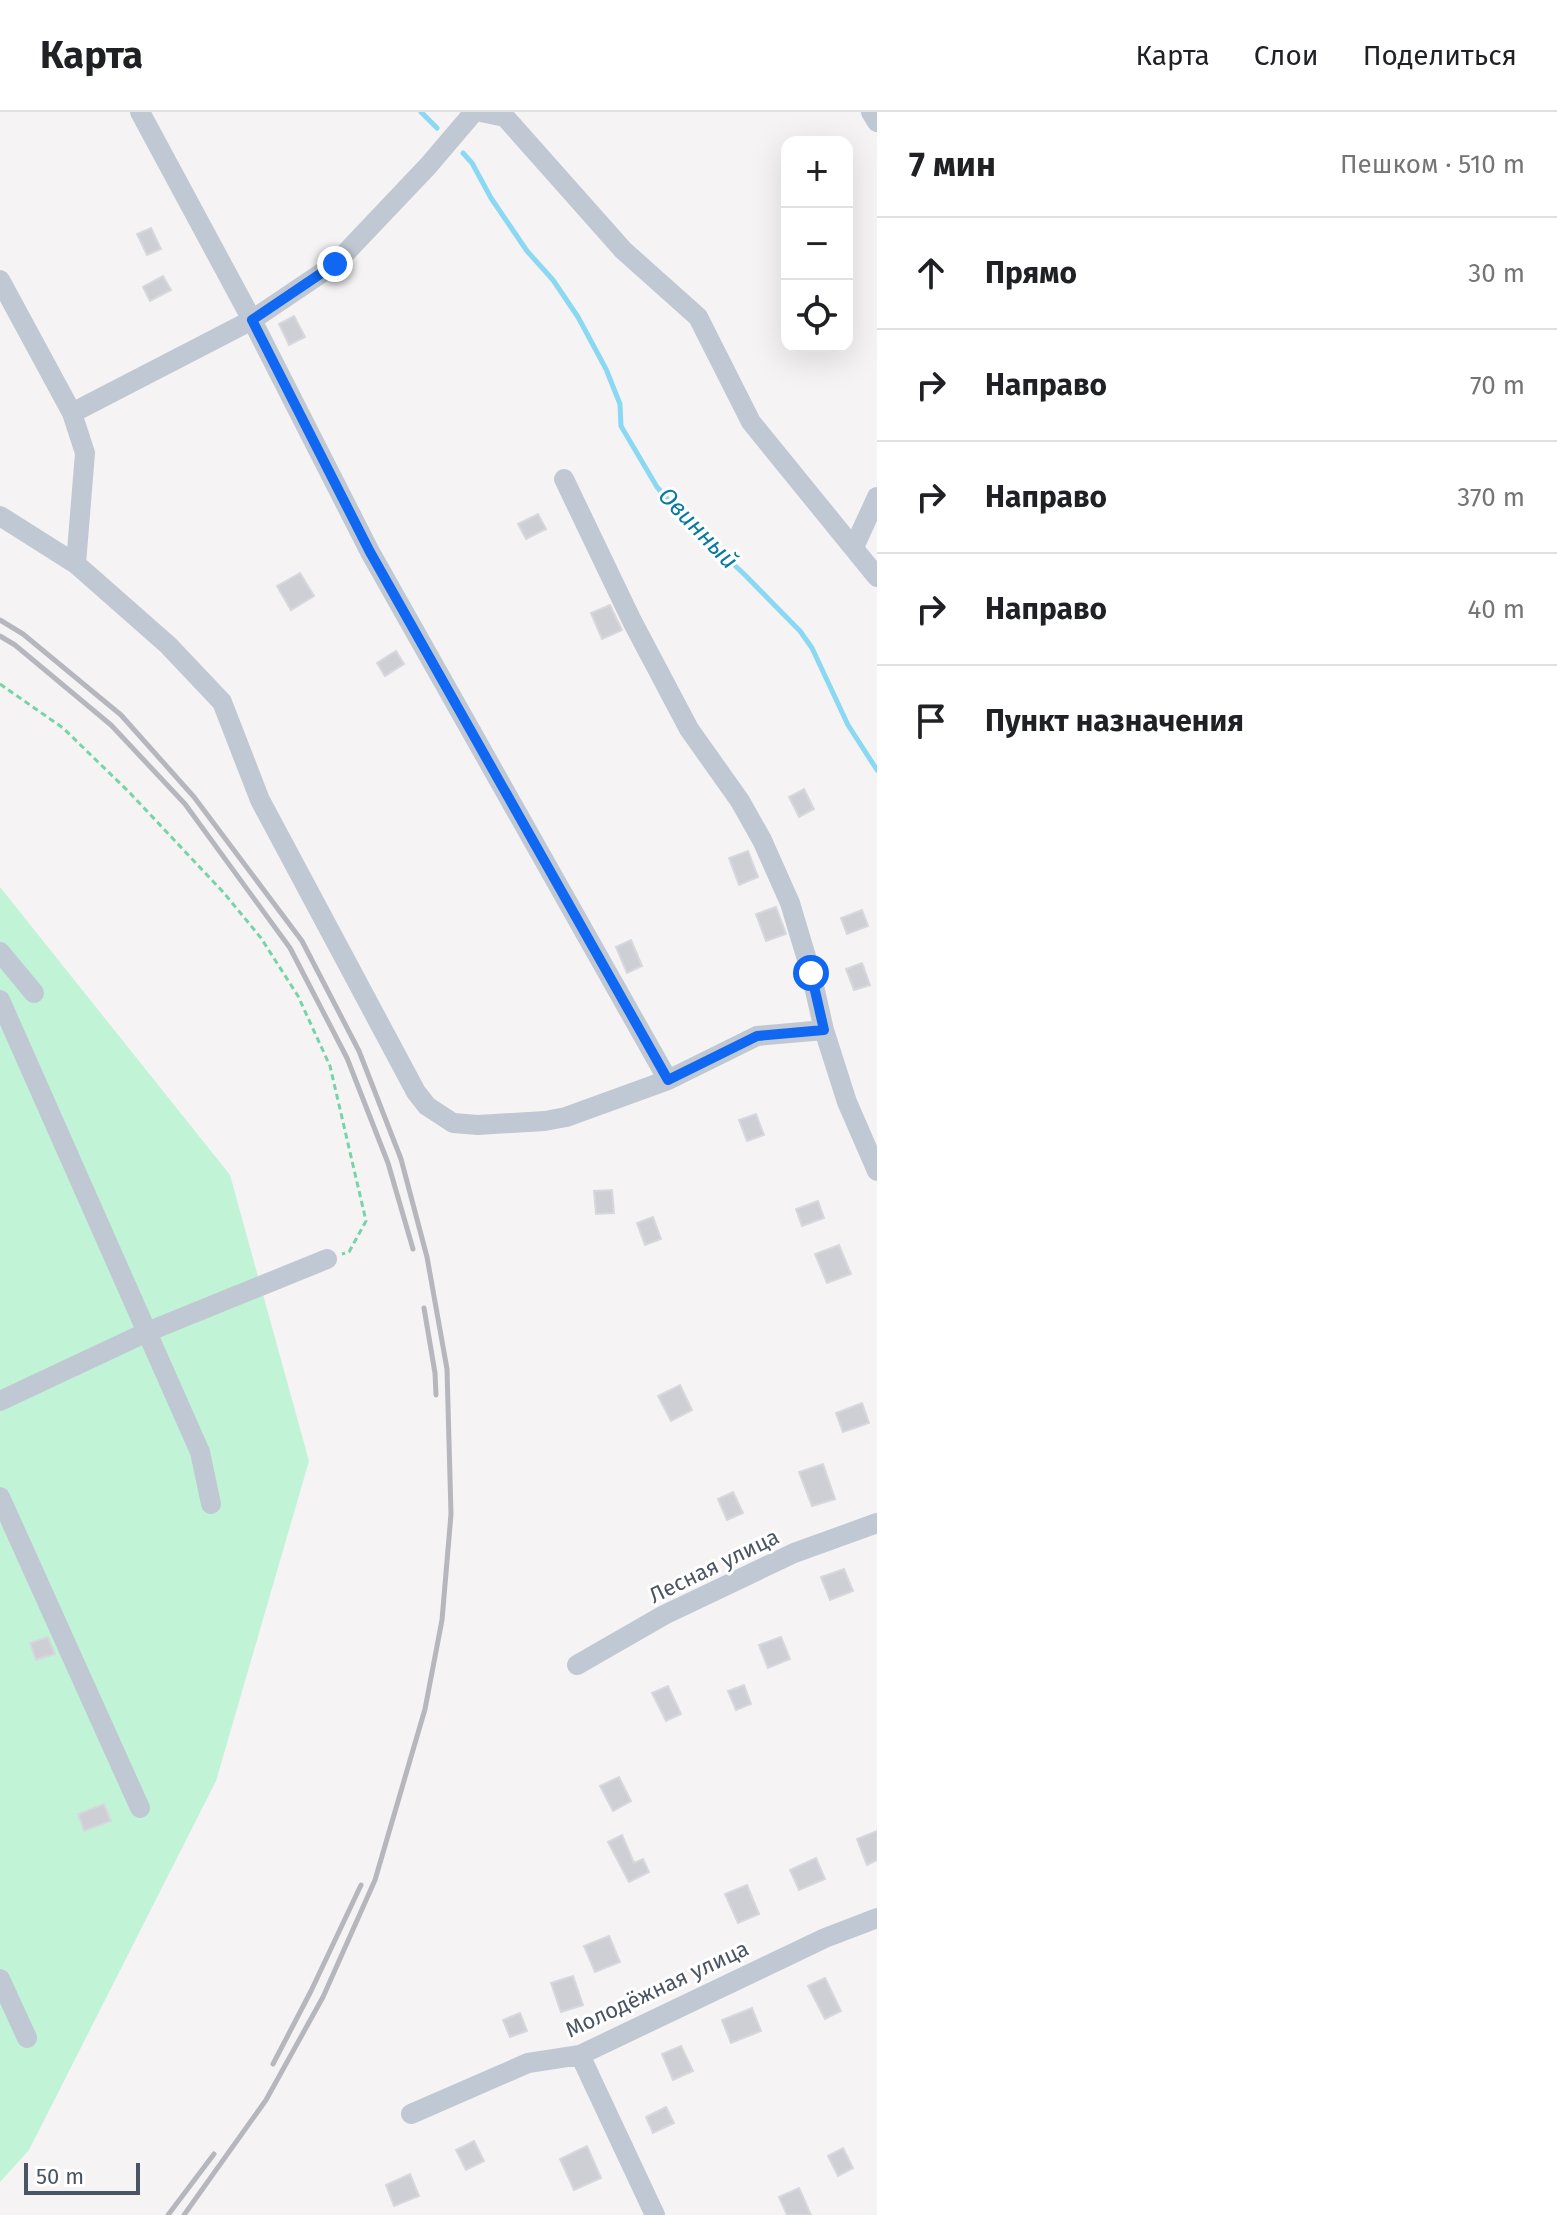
<!DOCTYPE html>
<html lang="ru">
<meta charset="utf-8">
<style>
:root{--surface:#fff;--page:#f6f6f6;--text:#202124;--muted:#757577;--line:#e0e0e0}
body{margin:0;font-family:"Fira Sans",sans-serif;background:var(--page);color:var(--text)}
.controls{position:absolute;right:24px;top:24px;display:grid;overflow:hidden;border-radius:16px;box-shadow:0 8px 32px #0002}
.controls button{width:72px;height:72px;display:grid;place-items:center;padding:0;border:0;border-bottom:2px solid var(--line);background:var(--surface);color:var(--text);font:40px sans-serif}
.scale{position:absolute;left:24px;bottom:20px;width:116px;box-sizing:border-box;padding-left:8px;border:4px solid #495562;border-top:0;font-size:22px;line-height:28px;white-space:nowrap;color:#495562;-webkit-text-stroke:6px #fff;paint-order:stroke}
.stop{position:absolute;width:24px;height:24px;margin:-18px;border:6px solid #1068f2;border-radius:50%;background:#fff}
.stop.end{background:#1068f2;border-color:#fff;box-shadow:0 2px 8px #0008}
.list{margin:0;padding:0;list-style:none}
h2{display:flex;justify-content:space-between;align-items:center;height:104px;margin:0;padding:0 32px;font-size:34px}
h2 small{font-size:26px;font-weight:400;color:var(--muted)}
.list li{display:grid;grid-template-columns:52px 1fr auto;gap:24px;align-items:center;box-sizing:border-box;height:112px;padding:0 32px;border-top:2px solid var(--line)}
.list b{display:block;font-size:30px;white-space:nowrap}
.list em{font-size:26px;font-style:normal;color:var(--muted)}
.icon{flex:none;width:44px;height:44px;fill:none;stroke:currentColor;stroke-width:2;stroke-linecap:round;stroke-linejoin:round}
.map{position:relative;flex:none;width:877px;height:2103px;overflow:hidden}
header{display:flex;align-items:center;gap:48px;box-sizing:border-box;height:112px;padding:0 40px;background:var(--surface);border-bottom:2px solid var(--line)}
header strong{font-size:38px}
nav{display:flex;gap:44px;margin-inline-start:auto;font-size:28px}
main{display:flex}
aside{flex:1;background:var(--surface)}
.map>svg:first-child{display:block}
</style>
<header>
<strong>Карта</strong>
<nav><a>Карта</a><a>Слои</a><a>Поделиться</a></nav>
</header>
<main>
<div class="map">
<svg width="877" height="2103" viewBox="0 0 877 2103">
<rect width="100%" height="100%" fill="#f5f3f3"/>
<path fill="#c1f3d7" d="M0,775l230,288 79,286 -93,320 -187,369 -29,32z"/>
<g fill="none" stroke-linecap="round" stroke-linejoin="round">
<path stroke="#8bd8f3" stroke-width="5" d="M421,0l16,16
M463,41l9,10 19,35 36,53 26,29 25,37 28,52 14,35 1,22 36,61 25,29 62,58 56,57 12,17 36,77 29,45"/>
</g>
<path fill="#cdcfd5" stroke="#d7d8de" stroke-width="2" d="M151,116l10,21 -14,6 -10,-21z
M163,164l8,14 -21,11 -7,-14z
M294,204l11,21 -16,8 -10,-21z
M538,402l8,15 -20,10 -8,-15z
M300,461l14,23 -23,14 -14,-24z
M610,493l12,25 -20,9 -11,-26z
M396,539l8,13 -19,12 -8,-13z
M804,677l10,20 -15,8 -10,-20z
M748,739l10,26 -19,8 -10,-27z
M776,795l10,27 -20,7 -10,-27z
M862,798l6,16 -21,8 -6,-16z
M631,828l11,26 -15,7 -11,-26z
M862,851l8,22 -16,5 -8,-21z
M756,1002l8,21 -17,6 -8,-21z
M612,1078l2,23 -18,1 -2,-23z
M818,1089l6,17 -22,8 -6,-17z
M653,1105l8,22 -16,6 -8,-22z
M839,1133l12,29 -24,9 -12,-29z
M680,1273l12,25 -21,11 -13,-25z
M862,1291l7,20 -26,9 -7,-19z
M823,1352l12,35 -23,7 -13,-34z
M733,1380l10,21 -16,7 -9,-21z
M844,1457l9,22 -23,9 -9,-23z
M48,1525l7,17 -19,6 -6,-17z
M781,1525l9,22 -22,9 -9,-23z
M744,1573l7,19 -15,6 -8,-19z
M668,1574l13,28 -15,7 -14,-28z
M619,1665l12,24 -18,10 -13,-25z
M104,1692l7,17 -27,10 -6,-17z
M877,1719v29l-10,5 -10,-26z
M622,1723l12,28 9,-4 6,13 -20,10 -21,-40z
M816,1746l9,21 -26,11 -9,-20z
M747,1773l12,29 -21,9 -13,-29z
M609,1824l11,26 -25,10 -11,-26z
M573,1864l10,29 -22,7 -10,-29z
M825,1866l16,33 -16,8 -17,-33z
M752,1896l9,23 -30,12 -9,-23z
M520,1901l7,18 -17,6 -7,-17z
M681,1934l12,25 -20,9 -11,-26z
M666,1995l8,16 -21,10 -7,-16z
M474,2029l10,20 -18,9 -10,-20z
M587,2034l14,32 -27,12 -14,-31z
M843,2036l10,20 -15,8 -10,-20z
M410,2062l9,22 -25,10 -8,-21z
M799,2076l12,27h-24l-8,-18z"/>
<g fill="none" stroke-linecap="round" stroke-linejoin="round">
<path stroke="#76d4aa" stroke-width="3" stroke-dasharray="6 4" stroke-linecap="butt" d="M0,572l63,44 66,64 95,101 37,45 37,58 32,70 36,155 -17,31 -7,2"/>
<path stroke="#c0c9d3" stroke-width="20" d="M140,0l112,208 118,232 298,528
M481,0l24,5 118,133 75,67 53,105 126,155
M871,0l6,10
M0,168l72,133 13,40 -9,111
M72,301l180,-93 83,-56 93,-98 46,-54
M564,367l68,142 57,108 51,72 22,39 28,63 21,70 13,57
M0,404l76,48 92,81 54,57 38,98 156,292 11,14 26,17 25,2 67,-4 21,-4 102,-37 89,-44 67,-6 23,72 30,69
M854,435l23,-50
M0,840l34,41
M0,888l200,452 11,52
M0,1289l147,-69 180,-73
M0,1385l140,311
M577,1553l87,-50 130,-62 83,-30
M0,1867l27,59
M580,1943l75,160
M411,2002l117,-51 52,-8 245,-117 52,-20"/>
<path stroke="#b5b7bd" stroke-width="5" d="M0,508l23,14 98,81 73,82 108,144 57,110 42,108 26,98 20,112 4,145 -9,106 -17,89 -50,171 -52,117 -57,103 -82,115
M0,524l15,9 96,80 74,79 105,144 57,110 41,105 25,86
M424,1196l11,65 1,22
M273,1952l38,-73 50,-106
M168,2103l46,-61"/>
</g>
<g fill="none" stroke-linecap="round" stroke-linejoin="round">
<path stroke="#1068f2" stroke-width="10" d="M335,152l-83,56 118,232 298,528 89,-44 67,-6 -13,-57"/>
</g>
<g text-anchor="middle" dominant-baseline="central" stroke-width="6" stroke-linejoin="round" paint-order="stroke">
<g font-size="22" fill="#495562" stroke="#fff">
<text transform="translate(714 1454) rotate(-26)">Лесная улица</text>
<text transform="translate(657 1877) rotate(-25)">Молодёжная улица</text>
</g>
<g font-size="24" font-style="italic" fill="#057aa2" stroke="#fff">
<text transform="translate(698 416) rotate(46)">Овинный</text>
</g>
</g>
</svg>
<div class="controls">
<button>+</button>
<button>−</button>
<button><svg class="icon" aria-label="locate" viewBox="0 0 24 24"><circle cx="12" cy="12" r="6"/><path d="M12 2v4M12 18v4M2 12h4M18 12h4"/></svg></button>
</div>
<div class="scale">50 m</div>
<div class="stop" style="left:811px;top:861px"></div>
<div class="stop end" style="left:335px;top:152px"></div>
</div>
<aside>
<h2>7 мин<small>Пешком · 510 m</small></h2>
<ul class="list">
<li><svg class="icon" aria-label="ahead" viewBox="0 0 24 24"><path d="M12 20V5M6 11l6-6 6 6"/></svg><div><b>Прямо</b></div><em>30 m</em></li>
<li><svg class="icon" aria-label="right" viewBox="0 0 24 24"><path d="M7 20v-9h11M14 6l5 5-5 5"/></svg><div><b>Направо</b></div><em>70 m</em></li>
<li><svg class="icon" aria-label="right" viewBox="0 0 24 24"><path d="M7 20v-9h11M14 6l5 5-5 5"/></svg><div><b>Направо</b></div><em>370 m</em></li>
<li><svg class="icon" aria-label="right" viewBox="0 0 24 24"><path d="M7 20v-9h11M14 6l5 5-5 5"/></svg><div><b>Направо</b></div><em>40 m</em></li>
<li><svg class="icon" aria-label="arrive" viewBox="0 0 24 24"><path d="M6 21V4h12l-3 4 3 4H6"/></svg><div><b>Пункт назначения</b></div></li>
</ul>
</aside>
</main>
